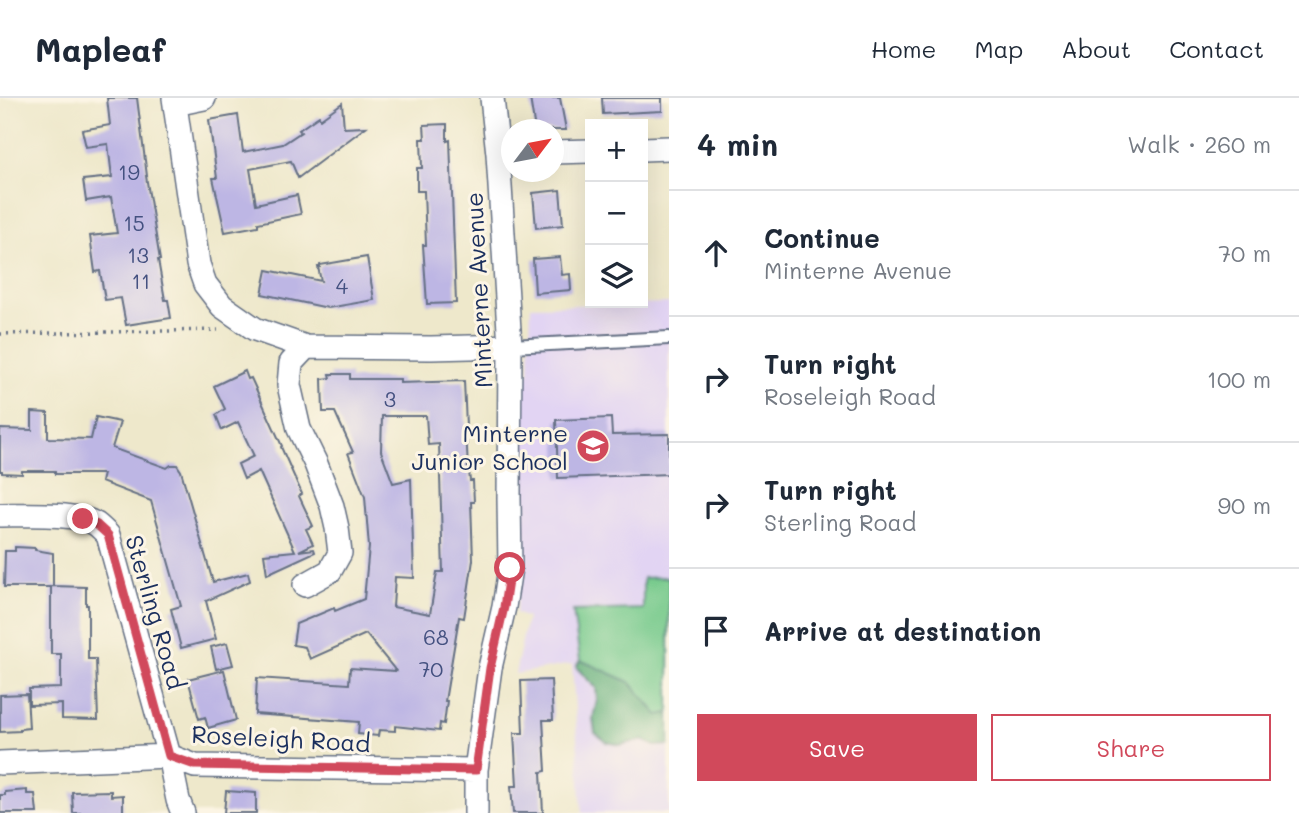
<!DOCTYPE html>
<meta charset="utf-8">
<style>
:root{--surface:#fff;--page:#f6f6f7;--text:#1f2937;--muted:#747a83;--line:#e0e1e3;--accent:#d1495b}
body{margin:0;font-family:Mali,sans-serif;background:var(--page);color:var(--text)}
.controls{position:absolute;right:21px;top:21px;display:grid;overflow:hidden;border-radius:0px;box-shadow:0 7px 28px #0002}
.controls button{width:63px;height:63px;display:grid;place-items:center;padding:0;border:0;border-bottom:2px solid var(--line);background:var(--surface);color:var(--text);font:35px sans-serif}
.compass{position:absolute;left:501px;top:21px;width:63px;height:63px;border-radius:50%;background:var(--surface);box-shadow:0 7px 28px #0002;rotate:58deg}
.stop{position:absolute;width:21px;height:21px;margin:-16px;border:5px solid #d1495b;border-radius:50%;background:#fff}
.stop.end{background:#d1495b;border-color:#fff;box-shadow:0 2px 7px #0008}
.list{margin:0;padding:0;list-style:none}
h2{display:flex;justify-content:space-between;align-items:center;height:91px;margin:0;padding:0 28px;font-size:30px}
h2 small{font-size:23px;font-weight:400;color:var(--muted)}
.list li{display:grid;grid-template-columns:46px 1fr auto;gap:21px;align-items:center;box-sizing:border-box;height:126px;padding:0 28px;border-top:2px solid var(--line)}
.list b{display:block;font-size:26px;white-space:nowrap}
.list p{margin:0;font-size:23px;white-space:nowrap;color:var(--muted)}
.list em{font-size:23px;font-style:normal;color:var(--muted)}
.actions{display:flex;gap:14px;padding:21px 28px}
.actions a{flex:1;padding:16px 0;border:2px solid var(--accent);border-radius:0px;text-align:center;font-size:24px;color:var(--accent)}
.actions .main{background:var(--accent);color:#fff}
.icon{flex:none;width:38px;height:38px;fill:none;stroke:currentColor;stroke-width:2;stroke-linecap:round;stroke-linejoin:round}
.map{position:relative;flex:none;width:669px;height:715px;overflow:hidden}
header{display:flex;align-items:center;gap:42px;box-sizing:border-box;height:98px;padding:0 35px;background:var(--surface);border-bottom:2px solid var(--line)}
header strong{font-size:33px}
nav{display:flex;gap:38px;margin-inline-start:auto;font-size:24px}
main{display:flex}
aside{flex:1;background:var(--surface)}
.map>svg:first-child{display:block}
</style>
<header>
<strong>Mapleaf</strong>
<nav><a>Home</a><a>Map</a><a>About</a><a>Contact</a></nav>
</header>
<main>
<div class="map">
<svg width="669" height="715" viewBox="0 0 669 715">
<rect width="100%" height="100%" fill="#fcf5e5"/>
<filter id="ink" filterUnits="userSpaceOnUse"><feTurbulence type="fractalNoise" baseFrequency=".0143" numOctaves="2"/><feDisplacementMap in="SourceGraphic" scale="14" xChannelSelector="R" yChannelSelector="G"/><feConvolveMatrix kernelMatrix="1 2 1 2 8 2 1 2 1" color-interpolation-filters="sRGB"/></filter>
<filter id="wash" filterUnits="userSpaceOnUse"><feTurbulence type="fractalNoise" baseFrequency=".00686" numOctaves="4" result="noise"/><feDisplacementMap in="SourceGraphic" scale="28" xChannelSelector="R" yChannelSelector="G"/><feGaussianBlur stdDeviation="1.57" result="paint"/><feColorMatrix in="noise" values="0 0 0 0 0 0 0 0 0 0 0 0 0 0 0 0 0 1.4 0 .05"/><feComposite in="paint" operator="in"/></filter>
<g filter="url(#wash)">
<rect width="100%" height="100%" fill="#eee8cb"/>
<path fill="#e2d4f3" d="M669,205v510h-87l-10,-149 -57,10 12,-56 -11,-5 6,-51 -1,-44 -7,-144 15,-1 2,-67z"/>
<path fill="#79cb8e" stroke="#4a7d76" stroke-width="2" d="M669,479v140l-11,-2 -78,-55 -7,-49 70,-2v-31z"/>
<path fill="#62af79" stroke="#3e6f6c" stroke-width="2" d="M580,562l50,22 28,33 11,-2v32l-14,1 -13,-6 -22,5 -13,-3 -12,-9 -2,-15 4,-18 -1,-12 -20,-21z"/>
<g id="blocks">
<path fill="#bdb6e4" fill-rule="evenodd" d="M107,0h30l10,78h-1l14,84h-2l7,40h3l3,18 -45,7 -5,-27 -16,2 -5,-29 -5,1 -5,-36 27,-3 -6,-36 -25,4 -3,-21 29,-3 -4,-33 -22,3 -4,-17 28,-5z
M530,0h30l6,32h-31z
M602,0h60v13l-59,3z
M342,5l2,25 22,-1 -68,51 -7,-17 -41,8 6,35 41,-9 4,19 -43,9v3l-33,6 -12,-54h4l-8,-58 29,-5 5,37 40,-8 18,-12 -2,-2 20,-14 1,3z
M447,26v17l3,-1 6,163 -29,1 -4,-59h3l-2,-54h-7v-23h5l-1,-29h4l-1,-14z
M560,92l3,35 -27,3 -3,-35z
M367,159l7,43 -46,8 -66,-14 5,-24 54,11 -3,-14h2v-2z
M560,159l2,18 8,-1 1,16 -36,3 -2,-34z
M245,273l3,8 3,-1 10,22 21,46 -1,1 21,47 -3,2 14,30 -7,3 7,15 -14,7 15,-2 1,3 -48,22 -3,-20 31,-3 -36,-80 -15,8 -6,-15 16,-8 -16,-34 -16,8 -6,-15 9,-6 -11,-23z
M330,276h20v5h50v4l64,-2 4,90h1l1,10h3l1,21h-3l2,58 -9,58 -5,-1 -14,84h2l-3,23 -4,-1 -1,8 -44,-5v5l-16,-1 -1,6 -20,-2 1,-12 -104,-8 2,-36 92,6 1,-16 46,3 -30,-37 -56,25 -5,-12 -12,-2 3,-21 38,-16 1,3 29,-12 5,-52 -4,-50 -17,-44 5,-1 -18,-40h-12l-1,-33 9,-1zM382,318h44l2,29 11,-1 4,128h-6l-7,42 -37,-7 2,-30 19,1 -3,-99 -18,4 -12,-32z
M32,314l16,1v25l43,1 5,-22 24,5 -8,26 55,20 4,-3h6l4,6 32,111 35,-9 2,8 -44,20 10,38 -35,9 -10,-39 10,-3 -30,-105 -50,-19 2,-8h-48v-3h-33v3l-20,-1v-2h-2v-42l32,1z
M611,320l1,17 57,-1v40l-111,4 -2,-58z
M15,449l20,1v2l18,3v33l33,1v18h2v54h8l2,61 -36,-1v-15l-33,1v-16l32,-1v-34h-10v-67h-47l1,-36h10z
M227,545l6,22 -17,4 -5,-22z
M224,572l12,50 -28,8 -3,-11 -6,2 -11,-40z
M551,582l2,40h-10l3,51 -5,1 2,41h-30l-2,-27h6l-3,-53h9l-2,-52z
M27,596l2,34 -9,1v2l-20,1v-37z
M27,692v4h8l2,19h-37v-18h5v-3z
M111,693v5l12,-1v18h-50l-1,-21z
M226,693l30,2v20h-32z"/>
</g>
</g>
<g filter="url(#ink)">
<use href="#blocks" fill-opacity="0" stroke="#657084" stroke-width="2"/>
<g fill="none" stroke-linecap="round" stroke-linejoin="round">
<defs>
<path id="service" d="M510,248l159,-8"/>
<path id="minor" d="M174,0l24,166 7,20 17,22 33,23 51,18 125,1 79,-2
M175,6l29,-6
M643,51l26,-1
M554,54l36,-1
M0,417c24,0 76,-3 96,9 4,3 8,7 12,11l61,221 9,44 5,13
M305,487l25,-14 10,-18 -3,-25 -5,-22 -16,-42 -17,-35 -10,-44 2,-22 15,-16
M0,665l169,-7 26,10 281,4
M476,715v-43l14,-102 14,-61 6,-39 -1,-70 1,-152 -12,-192 -6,-56"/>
</defs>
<use href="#service" stroke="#657084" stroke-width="16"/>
<use href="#minor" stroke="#657084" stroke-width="26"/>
<path stroke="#657084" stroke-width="3.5" stroke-dasharray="2 5" stroke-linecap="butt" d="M0,236l218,-4"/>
<use href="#service" stroke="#fff" stroke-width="12"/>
<use href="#minor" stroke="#fff" stroke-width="23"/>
</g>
</g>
<g fill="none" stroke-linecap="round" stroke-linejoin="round" filter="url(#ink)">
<path stroke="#d1495b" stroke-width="9" d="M83,421l14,6 11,10 61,221 26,9 281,5 14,-102 14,-61 6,-39"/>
</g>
<defs>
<symbol id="school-disc" viewBox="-11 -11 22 22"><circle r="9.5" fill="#d1495b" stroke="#fcf5e5"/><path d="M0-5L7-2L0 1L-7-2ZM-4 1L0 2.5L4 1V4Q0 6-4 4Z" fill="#fff"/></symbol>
</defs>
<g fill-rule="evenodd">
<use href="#school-disc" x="574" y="329" width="38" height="38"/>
</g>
<g text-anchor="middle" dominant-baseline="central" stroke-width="6" stroke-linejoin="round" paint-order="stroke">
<g font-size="21" fill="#445180">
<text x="129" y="73">19</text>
<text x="134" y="124">15</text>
<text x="138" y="156">13</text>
<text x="141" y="182">11</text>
<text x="342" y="187">4</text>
<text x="390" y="300">3</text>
<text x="436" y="538">68</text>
<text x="431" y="570">70</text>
</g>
<g font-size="24" fill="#1b2f5e" stroke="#fcf5e5">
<text transform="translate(478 192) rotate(-93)">Minterne Avenue</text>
<text transform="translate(156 514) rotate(74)">Sterling Road</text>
<text transform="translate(281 640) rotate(3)">Roseleigh Road</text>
</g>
<g font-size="24" fill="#1b2f5e" stroke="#fcf5e5" text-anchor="end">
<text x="568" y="334">Minterne<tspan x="568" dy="28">Junior School</tspan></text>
</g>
</g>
</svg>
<div class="controls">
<button>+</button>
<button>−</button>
<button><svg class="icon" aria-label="layers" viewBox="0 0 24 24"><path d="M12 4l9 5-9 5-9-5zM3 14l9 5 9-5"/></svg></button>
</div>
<svg class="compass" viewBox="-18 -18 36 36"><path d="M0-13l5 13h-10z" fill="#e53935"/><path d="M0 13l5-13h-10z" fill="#747a83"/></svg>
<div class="stop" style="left:510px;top:470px"></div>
<div class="stop end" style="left:83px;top:421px"></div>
</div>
<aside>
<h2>4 min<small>Walk · 260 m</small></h2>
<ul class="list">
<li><svg class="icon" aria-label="ahead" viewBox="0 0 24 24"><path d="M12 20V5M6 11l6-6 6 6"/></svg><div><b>Continue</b><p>Minterne Avenue</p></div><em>70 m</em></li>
<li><svg class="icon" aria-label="right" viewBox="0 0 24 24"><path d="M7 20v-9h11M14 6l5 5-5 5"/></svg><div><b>Turn right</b><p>Roseleigh Road</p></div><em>100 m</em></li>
<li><svg class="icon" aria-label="right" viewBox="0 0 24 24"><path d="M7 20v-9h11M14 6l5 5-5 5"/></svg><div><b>Turn right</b><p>Sterling Road</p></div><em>90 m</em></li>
<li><svg class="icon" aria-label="arrive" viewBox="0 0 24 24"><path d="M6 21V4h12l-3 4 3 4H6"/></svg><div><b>Arrive at destination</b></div></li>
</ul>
<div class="actions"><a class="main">Save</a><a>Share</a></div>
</aside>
</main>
